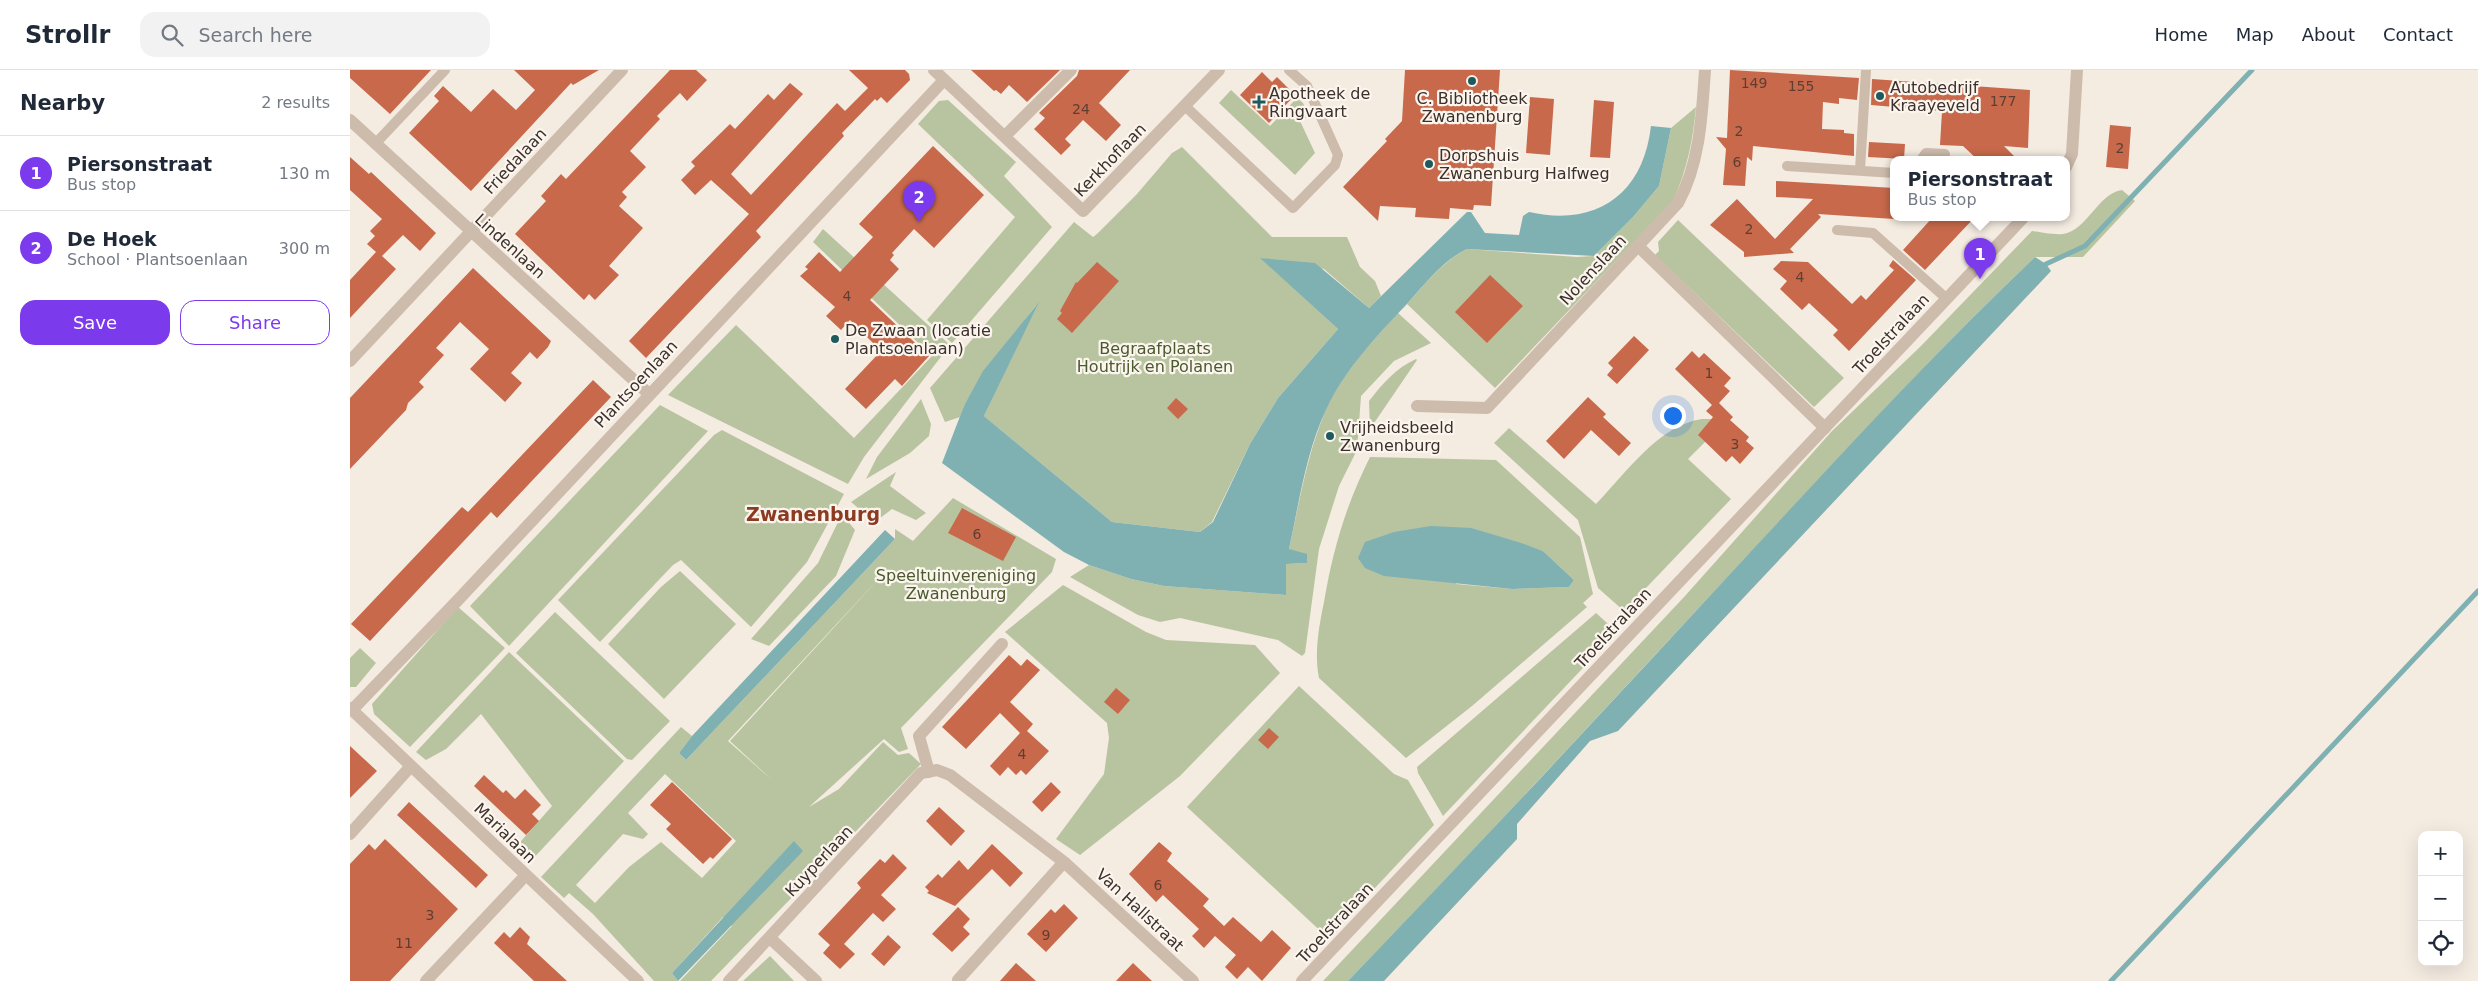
<!DOCTYPE html>
<meta charset="utf-8">
<style>
:root{--surface:#fff;--page:#f2f2f3;--text:#1f2937;--muted:#747a83;--line:#e0e1e3;--accent:#7c3aed}
body{margin:0;font-family:"DejaVu Sans",sans-serif;background:var(--page);color:var(--text)}
.controls{position:absolute;right:15px;bottom:15px;display:grid;overflow:hidden;border-radius:10px;box-shadow:0 5px 20px #0002}
.controls button{width:45px;height:45px;display:grid;place-items:center;padding:0;border:0;border-bottom:1px solid var(--line);background:var(--surface);color:var(--text);font:25px sans-serif}
.you{position:absolute;left:1322px;top:345px;width:18px;height:18px;margin:-12px;border:4px solid #fff;border-radius:50%;background:#1a73e8;box-shadow:0 0 0 8px #1a73e833}
.badge{display:grid;place-items:center;width:32px;height:32px;border-radius:50%;background:var(--accent);color:#fff;font-size:16px;font-weight:700}
.pin{position:absolute;translate:-50% -41px;filter:drop-shadow(0 1px 2px #0008)}
.pin::after{content:'';position:absolute;top:26px;width:18px;height:15px;background:inherit;clip-path:polygon(0 0,100% 0,50% 100%)}
.popup{position:absolute;left:1540px;top:86px;width:180px;height:65px;box-sizing:border-box;display:grid;place-content:center;border-radius:10px;background:var(--surface);filter:drop-shadow(0 1px 4px #0005);font-size:16px;white-space:nowrap;color:var(--muted)}
.popup b{font-size:19px;color:var(--text)}
.popup::after{content:'';position:absolute;left:50%;top:100%;margin-left:-10px;border:10px solid transparent;border-top-color:var(--surface)}
.list{margin:0;padding:0;list-style:none}
h2{display:flex;justify-content:space-between;align-items:center;height:65px;margin:0;padding:0 20px;font-size:21px}
h2 small{font-size:16px;font-weight:400;color:var(--muted)}
.list li{display:grid;grid-template-columns:32px 1fr auto;gap:15px;align-items:center;box-sizing:border-box;height:75px;padding:0 20px;border-top:1px solid var(--line)}
.list b{display:block;font-size:19px;white-space:nowrap}
.list p{margin:0;font-size:16px;white-space:nowrap;color:var(--muted)}
.list em{font-size:16px;font-style:normal;color:var(--muted)}
.actions{display:flex;gap:10px;padding:15px 20px}
.actions a{flex:1;padding:11px 0;border:1px solid var(--accent);border-radius:15px;text-align:center;font-size:18px;color:var(--accent)}
.actions .main{background:var(--accent);color:#fff}
.icon{flex:none;width:28px;height:28px;fill:none;stroke:currentColor;stroke-width:2;stroke-linecap:round;stroke-linejoin:round}
.map{position:relative;flex:none;width:2128px;height:911px;overflow:hidden}
header{display:flex;align-items:center;gap:30px;box-sizing:border-box;height:70px;padding:0 25px;background:var(--surface);border-bottom:1px solid var(--line)}
header strong{font-size:24px}
nav{display:flex;gap:28px;margin-inline-start:auto;font-size:18px}
.search{width:350px;height:45px;background:var(--page);display:flex;align-items:center;gap:12px;box-sizing:border-box;padding:0 18px;border-radius:15px;color:var(--muted);font-size:19px}
main{display:flex}
aside{flex:1;background:var(--surface)}
.map>svg:first-child{display:block}
</style>
<header>
<strong>Strollr</strong>
<div class="search"><svg class="icon" aria-label="search" viewBox="0 0 24 24"><circle cx="10" cy="10" r="6"/><path d="M15 15l6 6"/></svg>Search here</div>
<nav><a>Home</a><a>Map</a><a>About</a><a>Contact</a></nav>
</header>
<main>
<aside>
<h2>Nearby<small>2 results</small></h2>
<ul class="list">
<li><span class="badge">1</span><div><b>Piersonstraat</b><p>Bus stop</p></div><em>130 m</em></li>
<li><span class="badge">2</span><div><b>De Hoek</b><p>School · Plantsoenlaan</p></div><em>300 m</em></li>
</ul>
<div class="actions"><a class="main">Save</a><a>Share</a></div>
</aside>
<div class="map">
<svg width="2128" height="911" viewBox="0 0 2128 911">
<rect width="100%" height="100%" fill="#f4ebe1"/>
<path fill="#b8c4a0" fill-rule="evenodd" d="M881,20l39,36 27,-28 6,5 6,13 -9,5 15,32 -20,22 -76,-72z
M598,30l68,62 -12,14 48,51 -100,116 -25,-23 88,-103 -97,-93 21,-23z
M1346,37c-3,33 -9,63 -23,94l-178,187 -88,-84c18,-20 36,-43 60,-55l110,8 17,-1 39,-39 26,-31 12,-58z
M832,77l90,90h75l13,30 15,14 6,15 -12,12 -45,-39 -63,-11 77,71 -60,69 -28,46 -38,78 -12,10 -88,-10 -128,-106 53,-112 -25,32 -48,70 -4,11 -15,5 -15,-34 144,-166 19,15 4,-3 40,-40 35,-41z
M1772,120l13,11 -52,56h-48c-90,85 -174,177 -258,267 -143,153 -284,307 -429,457h-25l362,-385 147,-165 89,-85 111,-115c9,1 22,4 31,3 24,-3 35,-41 59,-44z
M1328,150l166,158 -30,29 -159,-152 4,-4 -1,-9z
M473,159l127,116 -86,112 -16,27 -180,-89 68,-70 118,113 78,-82 -119,-114z
M1048,243l33,30 -37,18 -33,35 -4,54 -18,36 -20,63 -14,104 -3,3 -24,-16 -98,-22 -20,4 -22,-7 -68,-38 19,-12 42,14 33,7 122,9v-31l21,-1 -18,-14c10,-46 18,-94 36,-137 15,-37 47,-70 73,-99z
M1066,289l1,1 -47,69 -1,-28c14,-18 27,-33 47,-42z
M571,329l10,25 -2,12 -19,17 -44,26 11,-22z
M310,335l48,26 -199,215 -39,-40z
M1352,349h16l7,3 -37,37 43,40 -107,112 -26,-23 -20,-68 -84,-77 15,-15 87,76c29,-30 63,-79 106,-85z
M372,360l122,64 -37,68 -56,65 -70,-67 -8,5 -73,77 -42,-42 156,-165z
M1020,387l126,3 84,77 13,57 -10,9 4,4 -115,99 -66,52 -87,-80c-5,-25 0,-52 5,-76 9,-53 22,-97 46,-145zM1122,458l71,23 31,29 -5,7 -57,2 -56,-5z
M546,402l-6,14 36,27 -10,7 -24,-11 -17,13 -24,-20z
M603,428l103,61 -4,13 -151,156 7,21 -9,3 -15,-13 -75,68 30,-18 44,-47 15,13 11,-2 12,11 -210,217h-31l52,-55 -9,-9 -51,56 6,8h-24l-61,-67 -24,-21 -5,5 -23,-21 140,-150 11,9 -13,17 7,7 209,-221v-10l18,12zM533,504l-153,167 42,39 -44,-39zM315,704l71,67 -34,37 -41,-36 -32,25 -34,36 -19,-18 47,-51 20,5 5,-5 -20,-21z
M492,444l13,16 -19,46 -67,70 -18,-7 67,-76z
M330,501l56,53 -72,75 -56,-55 53,-57z
M713,515l83,47 20,8 89,5 25,28 -100,103 -100,79 -24,-16 48,-65 5,-36 -2,-15 -102,-91z
M108,537l47,41 -95,99 -36,-33 -2,-10z
M205,542l115,109 -38,39 -5,-1 -111,-106z
M1246,543l21,19 -174,184 -25,-43 -1,-6z
M10,578l16,15 -20,24h-6v-29z
M159,582l115,109 -94,101 -15,-14 37,-42 -71,-92 -35,35 -20,11 -10,-8z
M949,616l95,88 14,6 26,45 -106,113 -141,-131z
M420,886l24,25h-51z"/>
<path fill="#7fb0b2" d="M1301,56l20,2 -12,58 -26,31 -39,39 -127,-7c-25,12 -42,35 -61,56 -29,31 -62,65 -80,105 -20,42 -27,93 -37,139l18,5v9l-21,1v31l-122,-9 -33,-7 -42,-14 -25,-13 -122,-89 22,-57 19,-35 56,-69 -55,114 128,106 88,10 13,-10 37,-78 28,-46 60,-69 -78,-71 55,5 54,45 98,-96h4l14,21 34,2 4,-19 6,-4c67,15 114,-17 122,-86z
M1685,187l11,7 5,7 -433,460 -28,10 -73,83v15l-133,142h-36c138,-143 273,-289 408,-435 91,-98 182,-197 279,-289z
M1081,456l41,2 49,15 22,8 31,29 -5,7 -57,2 -128,-13 -19,-8 -7,-10 7,-16 29,-10z
M535,460l10,9 -209,221 -7,-7 13,-17z
M444,771l9,10 -125,130 -6,-8z"/>
<g fill="none" stroke-linecap="round" stroke-linejoin="round">
<path stroke="#7fb0b2" stroke-width="5" d="M1696,194l39,-18 167,-176
M1761,911l367,-390"/>
</g>
<path fill="#c8694b" d="M0,0h81l-41,44 -40,-36z
M164,0h85l-26,15 -2,-2 -100,108 -62,-58 30,-32 -5,-5 9,-10 28,26 22,-23 23,21 19,-20z
M320,0h26l11,10 -20,21 -7,-8 -23,23 3,3 -30,32 16,16 -24,25 5,5 -8,9 24,22 -34,38 10,9 -24,25 -6,-6 -5,6 -69,-66 31,-33 -5,-5 20,-22 5,5z
M499,0h56l4,4 1,6 -23,23 -6,-6 -4,4 -2,-2 -33,34 2,3 -88,95 5,6 -115,121 -17,-17 120,-127 -38,-34 -16,15 -14,-15 14,-14 -4,-4 39,-38 5,5 33,-35 6,6 16,-17 13,11 -72,80 20,21 86,-92 8,8 23,-23z
M621,0h89l-33,32 -18,-17 -8,9 -5,-4 -2,1z
M729,0h51l-31,33 22,22 -15,16 -23,-21 -18,19 6,6 -10,10 -27,-26 11,-11 -6,-5 38,-37z
M1055,0h95l-9,136 -17,-1 -1,5 -23,-2 -1,11 -34,-2 1,-9 -36,-2 -2,15 -35,-34 44,-46 -2,-2 17,-18z
M1380,0l129,8 -2,22 -18,-2v6l-16,-2 -1,27 22,1v3l10,1v22l-101,-10 -1,15 -5,-4 -2,29 -22,-1 3,-36 -10,-12 11,1z
M912,2l10,10 5,-5 18,18 -26,28 -29,-28z
M1522,9l158,11 -2,58 -24,-2 14,14h-40l-15,-14 -23,-1 2,-34 -71,-6z
M1180,27l24,2 -4,56 -24,-2z
M1244,30l20,2 -4,56 -20,-1z
M1760,55l21,2 -3,42 -22,-2z
M1519,72l36,2 -1,15 -36,-2z
M583,76l51,49 -50,53 -20,-19 -22,24 2,2 -4,5 9,9 -29,31 59,56 -27,30 -7,-7 -29,30 -21,-20 36,-38 -31,-31 -9,10 -15,-14 9,-9 -35,-31 8,-7 -3,-2 14,-15 21,20 33,-35 -14,-13z
M0,87l19,17 2,-2 65,61 -16,18 -17,-16 -21,21 14,13 -46,49v-38l26,-28 -9,-8 8,-8 -5,-5 12,-12 -32,-29z
M1426,111l118,7v31l-76,-5 3,3 -31,32 4,4 -50,4v-5l-34,-27 27,-26 38,40 38,-40 -37,-2z
M1582,148h42l-49,52 -22,-20z
M1543,190l23,20 -67,71 -16,-16 5,-5 -29,-27 -7,7 -22,-21 7,-8 -14,-12 8,-8 27,1 44,42 9,-9 5,5 11,-12 17,-18 -5,-4z
M747,192l22,19 -47,52 -15,-14 5,-6 -2,-2 16,-29 1,1z
M123,198l78,73 -3,6 -11,12 -7,-7 -19,21 11,10 -17,19 -35,-33 19,-20 -29,-27 -24,26 8,7 -25,27 5,5 -16,16 -2,7 -56,59v-71z
M1140,205l33,31 -36,37 -32,-31z
M1284,266l15,14 -32,34 -10,-9 6,-7 -5,-5z
M1342,281l7,7 5,-5 27,25 -7,8 6,5 -11,12 14,14 -3,3 19,17 -3,4 8,7 -14,16 -8,-8 -6,6 -28,-27 15,-18 -7,-6 6,-6 -37,-36z
M243,310l18,17 -114,121 -6,-6 -121,129 -19,-17 111,-117 6,5z
M1238,327l18,17 -3,3 28,26 -12,13 -28,-26 -27,29 -18,-18z
M826,328l12,11 -10,10 -11,-11z
M612,438l54,29 -13,24 -55,-28z
M659,585l12,11 6,-7 13,11 -30,32 23,22 -6,7 22,20 -23,24 -5,-5 -5,5 -8,-8 -8,9 -10,-10 30,-33 -20,-20 -34,36 -24,-22z
M766,618l14,12 -12,14 -14,-12z
M919,658l10,9 -11,12 -10,-9z
M0,676l27,25 -27,27z
M134,705l19,18 3,-3 9,9 10,-10 16,16 -9,9 7,7 -13,14 -52,-49z
M322,712l60,57 -19,20 -3,-2 -7,7 -37,-35 5,-5 -21,-19z
M701,712l10,10 -19,20 -10,-10z
M59,732l79,73 -12,13 -79,-73z
M589,737l26,24 -14,15 -25,-25z
M35,769l73,70 -68,72h-40v-117l19,-20 6,6z
M809,772l13,11 -5,8 42,38 -6,7 21,20 9,-9 28,25 11,-12 19,18 -29,33 -14,-14 -11,12 -12,-12 11,-12 -21,-19 -11,12 -12,-12 7,-7 -36,-34 -7,7 -27,-28z
M642,774l31,29 -13,14 -18,-18 -37,37 -28,-13 2,-2 -4,-4 13,-13 4,4 17,-18 9,10z
M543,784l14,14 -26,27 15,14 -13,13 -10,-9 -29,31 11,10 -15,15 -17,-16 7,-8 -12,-11 43,-46 -4,-5 23,-24 5,4z
M714,834l14,14 -32,34 -19,-18 24,-25 4,4z
M608,837l12,12 -7,8 7,7 -18,18 -20,-18z
M170,857l10,10 -3,7 40,37h-33l-40,-38 10,-11 6,6z
M538,865l13,12 -17,19 -13,-12z
M666,893l20,18h-36z
M783,893l19,18h-36z"/>
<g fill="none" stroke-linecap="round" stroke-linejoin="round">
<path stroke="#cdbbac" stroke-width="10" d="M835,36l108,102 42,-43 3,-10 -31,-69 -18,-16
M25,74l70,-74
M1571,90l5,-7 19,1
M1437,96l107,7
M1510,100l6,-100
M1487,160l36,3 74,66"/>
<path stroke="#cdbbac" stroke-width="12" d="M584,0l149,141 136,-141
M0,50l299,274
M655,66l66,-66
M1288,176l187,182
M0,291l272,-291
M1067,336l70,2 191,-205c22,-40 24,-88 27,-133
M0,638l288,273
M2,640l106,-110 486,-520
M579,702l-10,-36 83,-92
M0,764l61,-68
M420,868l46,43
M608,910l106,-118
M76,911l99,-105
M379,911l192,-208 16,-3 13,5 114,87 129,119"/>
<path stroke="#cdbbac" stroke-width="12" d="M1716,97l6,-13 5,-84
M952,911l721,-763"/>
</g>
<g fill="#1f5a5e" stroke="#fbf5ee" stroke-width="2">
<circle cx="1122" cy="11" r="5"/>
<circle cx="1530" cy="26" r="5"/>
<path d="M906.5 24.5h5v5h5v5h-5v5h-5v-5h-5v-5h5z"/>
<circle cx="1079" cy="94" r="5"/>
<circle cx="485" cy="269" r="5"/>
<circle cx="980" cy="366" r="5"/>
</g>
<g text-anchor="middle" dominant-baseline="central" stroke-width="4.5" stroke-linejoin="round" paint-order="stroke">
<g font-size="14" fill="#5e3e33">
<text x="1404" y="13">149</text>
<text x="1451" y="16">155</text>
<text x="1653" y="31">177</text>
<text x="731" y="39">24</text>
<text x="1389" y="61">2</text>
<text x="1770" y="78">2</text>
<text x="1387" y="92">6</text>
<text x="1399" y="159">2</text>
<text x="1450" y="207">4</text>
<text x="497" y="226">4</text>
<text x="1359" y="303">1</text>
<text x="1385" y="374">3</text>
<text x="627" y="464">6</text>
<text x="672" y="684">4</text>
<text x="808" y="815">6</text>
<text x="80" y="845">3</text>
<text x="696" y="865">9</text>
<text x="54" y="873">11</text>
</g>
<g font-size="16" fill="#3b302b" stroke="#fbf5ee" text-anchor="start">
<text x="1540" y="17">Autobedrijf<tspan x="1540" dy="18">Kraayeveld</tspan></text>
<text x="919" y="23">Apotheek de<tspan x="919" dy="18">Ringvaart</tspan></text>
<text x="1122" y="28" text-anchor="middle">C. Bibliotheek<tspan x="1122" dy="18">Zwanenburg</tspan></text>
<text x="1089" y="85">Dorpshuis<tspan x="1089" dy="18">Zwanenburg Halfweg</tspan></text>
<text x="495" y="260">De Zwaan (locatie<tspan x="495" dy="18">Plantsoenlaan)</tspan></text>
<text x="990" y="357">Vrijheidsbeeld<tspan x="990" dy="18">Zwanenburg</tspan></text>
</g>
<g font-size="16" fill="#3b302b" stroke="#fbf5ee">
<text transform="translate(760 90) rotate(-46)">Kerkhoflaan</text>
<text transform="translate(165 91) rotate(-47)">Friedalaan</text>
<text transform="translate(160 176) rotate(42)">Lindenlaan</text>
<text transform="translate(1243 200) rotate(-47)">Nolenslaan</text>
<text transform="translate(1541 264) rotate(-47)">Troelstralaan</text>
<text transform="translate(286 314) rotate(-47)">Plantsoenlaan</text>
<text transform="translate(1263 558) rotate(-47)">Troelstralaan</text>
<text transform="translate(155 763) rotate(44)">Marialaan</text>
<text transform="translate(469 791) rotate(-47)">Kuyperlaan</text>
<text transform="translate(790 840) rotate(43)">Van Hallstraat</text>
<text transform="translate(985 853) rotate(-47)">Troelstralaan</text>
</g>
<g font-size="16" fill="#4a5a2e" stroke="#fbf5ee">
<text x="805" y="278">Begraafplaats<tspan x="805" dy="18">Houtrijk en Polanen</tspan></text>
<text x="606" y="505">Speeltuinvereniging<tspan x="606" dy="18">Zwanenburg</tspan></text>
</g>
<g font-size="19" font-weight="bold" fill="#8c3b22" stroke="#fbf5ee">
<text x="463" y="444">Zwanenburg</text>
</g>
</g>
</svg>
<div class="controls">
<button>+</button>
<button>−</button>
<button><svg class="icon" aria-label="locate" viewBox="0 0 24 24"><circle cx="12" cy="12" r="6"/><path d="M12 2v4M12 18v4M2 12h4M18 12h4"/></svg></button>
</div>
<div class="you"></div>
<div class="pin badge" style="left:1630px;top:209px">1</div>
<div class="popup"><b>Piersonstraat</b>Bus stop</div>
<div class="pin badge" style="left:569px;top:152px">2</div>
</div>
</main>
